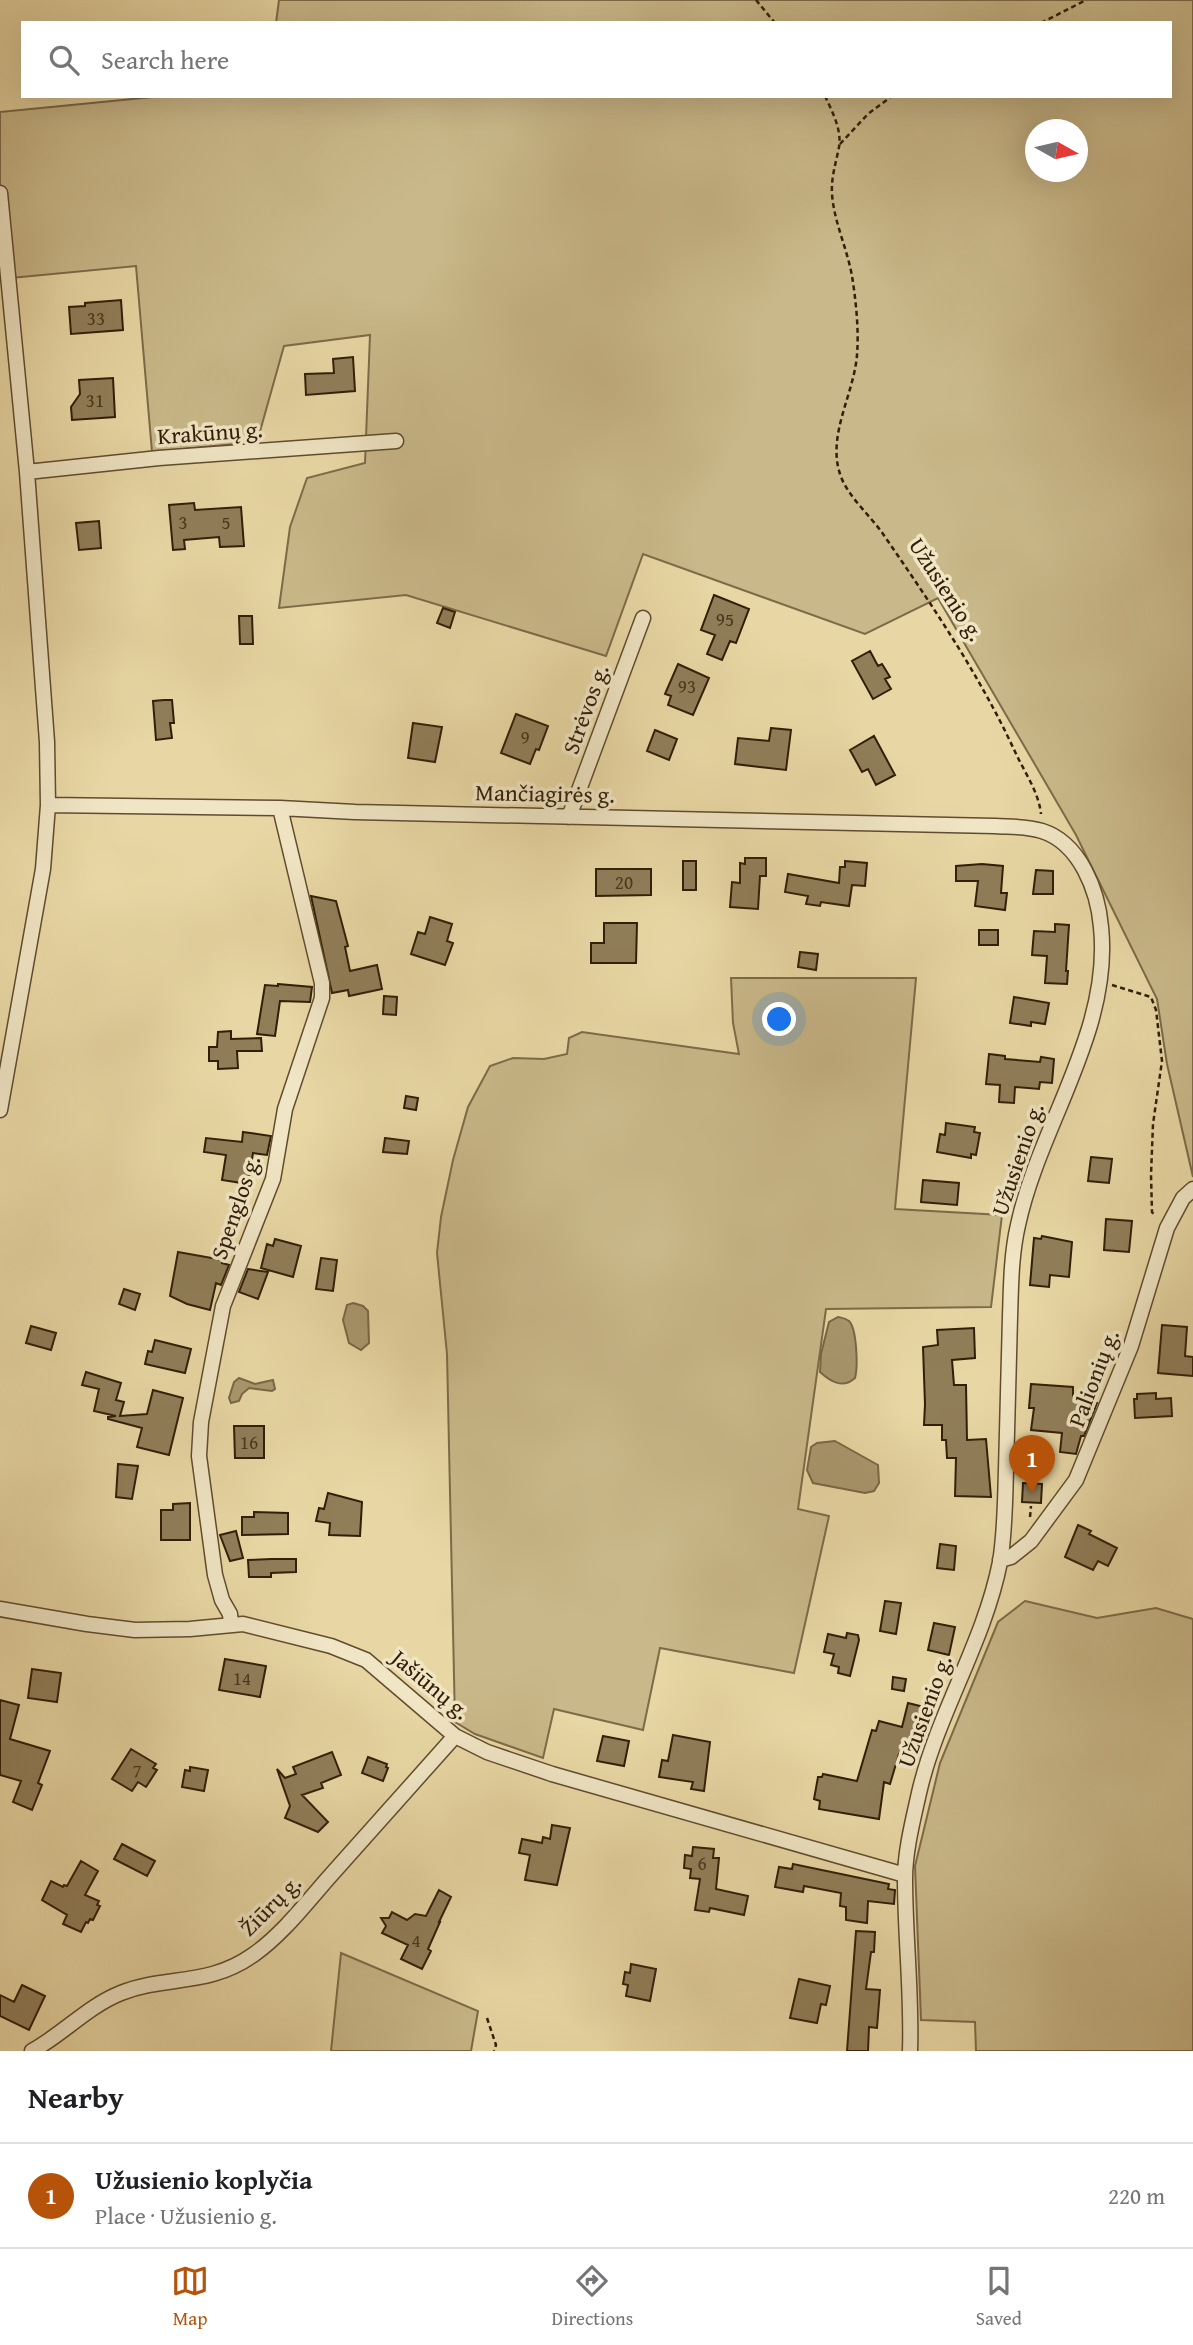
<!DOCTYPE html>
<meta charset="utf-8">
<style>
:root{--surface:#fff;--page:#f6f6f6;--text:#202124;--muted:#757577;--line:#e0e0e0;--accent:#b45309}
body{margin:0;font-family:"Gentium Book Plus",serif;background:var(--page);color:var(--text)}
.compass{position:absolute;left:1025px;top:119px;width:63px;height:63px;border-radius:50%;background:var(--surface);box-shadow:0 7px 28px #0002;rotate:98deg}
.you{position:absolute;left:780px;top:1020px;width:24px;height:24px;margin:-18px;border:5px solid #fff;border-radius:50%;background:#1a73e8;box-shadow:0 0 0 10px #1a73e833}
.badge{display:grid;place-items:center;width:46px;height:46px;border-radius:50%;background:var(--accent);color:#fff;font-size:23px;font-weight:700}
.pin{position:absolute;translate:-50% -58px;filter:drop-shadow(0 2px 4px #0008)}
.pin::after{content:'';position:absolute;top:37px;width:24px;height:21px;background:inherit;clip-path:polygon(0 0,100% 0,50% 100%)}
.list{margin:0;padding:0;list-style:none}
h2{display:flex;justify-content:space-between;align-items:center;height:91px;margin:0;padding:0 28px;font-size:30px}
h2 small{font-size:23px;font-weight:400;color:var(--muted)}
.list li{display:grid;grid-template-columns:46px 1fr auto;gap:21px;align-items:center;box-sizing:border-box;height:105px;padding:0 28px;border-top:2px solid var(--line)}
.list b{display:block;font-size:26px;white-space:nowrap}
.list p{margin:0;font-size:23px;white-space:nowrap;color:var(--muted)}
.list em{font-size:23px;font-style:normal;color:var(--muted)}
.icon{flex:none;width:38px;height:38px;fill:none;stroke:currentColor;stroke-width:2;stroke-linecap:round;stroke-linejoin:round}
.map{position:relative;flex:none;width:1193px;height:2051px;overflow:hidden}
.search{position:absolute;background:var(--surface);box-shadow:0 7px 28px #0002;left:21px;right:21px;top:21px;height:77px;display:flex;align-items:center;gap:18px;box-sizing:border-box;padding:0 24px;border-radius:0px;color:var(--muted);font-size:26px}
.sheet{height:196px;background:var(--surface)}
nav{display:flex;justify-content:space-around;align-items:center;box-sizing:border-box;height:98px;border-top:2px solid var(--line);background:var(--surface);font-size:19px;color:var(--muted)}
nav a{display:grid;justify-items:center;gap:4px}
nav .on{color:var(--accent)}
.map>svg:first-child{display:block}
</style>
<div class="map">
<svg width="1193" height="2051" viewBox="0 0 1193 2051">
<rect width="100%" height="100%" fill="#e8d7a4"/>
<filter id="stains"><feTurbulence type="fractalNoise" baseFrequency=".00286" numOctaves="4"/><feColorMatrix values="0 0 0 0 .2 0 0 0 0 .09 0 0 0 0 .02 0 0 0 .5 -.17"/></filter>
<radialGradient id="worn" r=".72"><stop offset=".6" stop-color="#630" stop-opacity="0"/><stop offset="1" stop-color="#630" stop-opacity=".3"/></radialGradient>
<path fill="#c9b889" stroke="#7d6b48" stroke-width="2" fill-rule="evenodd" d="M279,0h914v1177l-26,-113 -10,-65 -81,-164 -138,-237 -73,36 -222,-80 -37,102 -200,-61 -127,13 11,-81 17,-49 58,-15 5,-128 -86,11 -27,96 -105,10 -16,-186 -136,13v-167l163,-16h1007v-73h-894zM1036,130h42v42h-42z
M731,978h185l-21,231 107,6 -11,92 -165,2 -28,200 31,7 -35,157 -134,-25 -17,82 -89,-21 -11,49 -68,-24 -20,-12 -8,-368 -10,-101 4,-36 12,-57 15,-53 22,-41 23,-8 31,1 23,-5 2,-16 13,-6 157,22 -6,-31z
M1025,1601l72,17 59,-10 37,11v432h-217l-1,-29 -54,-2 -6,-154 25,-103 58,-141z
M341,1953l137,58 -7,40h-140z"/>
<path fill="#aa986f" stroke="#7a6745" stroke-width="2" d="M353,1303l10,3 5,5 1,32 -8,7 -12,-7 -6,-23 4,-15z
M838,1317c5,1 7,1 11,4 8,8 9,46 6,57 -12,11 -24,4 -35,-6l1,-18 8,-32z
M239,1378l16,6 18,-4 2,9 -3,2 -23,-3 -7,6 -3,7 -8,2 -2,-5 5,-16z
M835,1441l43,24 1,18 -5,8 -9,2 -52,-10 -6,-13 4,-23 6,-4z"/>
<path fill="#907e59" stroke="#311e07" stroke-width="2" d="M121,300l2,30 -52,4 -2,-27 16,-1v-3z
M353,357l2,34 -49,4 -1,-21 29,-1 -1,-14z
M113,378l2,39 -43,3 -1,-13 9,-13 -1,-14z
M194,503l1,7 46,-3 3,39 -24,1 -1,-10 -35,3 1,9 -12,1 -4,-45z
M99,521l2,27 -22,2 -3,-27z
M714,595l35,14 -13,34 -6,-2 -8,19 -15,-6 8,-19 -14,-5z
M443,608l12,4 -5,16 -13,-5z
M239,616h13l1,28h-13z
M870,651l8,15 4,-2 8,13 -5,2 6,10 -18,10 -21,-38z
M678,664l31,14 -16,37 -25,-10 3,-9 -6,-2z
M164,700h8l2,23h-4l2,15 -16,2 -3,-39z
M516,714l32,12 -9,24 -3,-1 -6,15 -29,-11z
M413,723l29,4 -7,35 -27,-4z
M771,728l20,2 -5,40 -51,-6 3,-26 31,3z
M655,730l22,9 -8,21 -22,-9z
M874,736l21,39 -19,10 -8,-16 -6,3 -12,-22z
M745,858h21v18h-6l-2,33 -28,-2 2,-25 8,1v-20l5,1z
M683,861h13v29h-13z
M845,861l22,2 -2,23 -13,-1 -3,21 -28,-4 -1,4 -14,-2 2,-8 -23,-4 3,-18 51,9 1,-16h5z
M982,864l21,2 -2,27h6l-2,17 -30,-4 3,-25h-22v-15z
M596,869h55v26l-55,1z
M1036,870l17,1v23h-20z
M311,896l25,5 12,45 -3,1 5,24 27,-6 5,24 -33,7 -1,-6 -16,3z
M430,917l22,7 -5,17 6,2 -8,22 -34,-11 7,-22 7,2z
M604,923h33l-1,40h-45v-20h13z
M1055,924l14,1 -3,46h2l-1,13 -22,-1 2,-27 -15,-1 2,-24 21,1z
M979,930h19v15h-19z
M800,952l18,2 -2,16 -18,-3z
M278,984l34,3 -2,15 -30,-1 -5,35 -18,-2 8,-49 13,1z
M384,996l13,1 -1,18 -13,-1z
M1014,997l35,6 -4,21 -14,-2v4l-21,-3z
M231,1031v8l30,-1 1,13h-25l1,17 -20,1v-8h-9v-14h8l1,-15z
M989,1054l16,2v3l35,3 1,-5 13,2 -2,24 -12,-1 -1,7 -24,-2 -1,16 -15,-1 1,-17 -14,-1z
M406,1096l12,2 -2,12 -12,-2z
M946,1123l29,4 -1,5 6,1 -4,22 -5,-1v4l-34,-6 3,-18 5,1z
M243,1132l28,4 -4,19 -14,-2 -5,31 -26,-4 4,-25 -22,-3 2,-14 36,4z
M385,1138l24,3 -2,13 -24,-2z
M1091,1157l21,2 -3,24 -21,-2z
M923,1180l36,3 -2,22 -36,-3z
M1106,1219l26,2 -3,31 -25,-2z
M1042,1236l30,6 -3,35 -19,-2 -1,12 -19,-2 4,-47 7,1z
M275,1239l26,7 -8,31 -32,-9 6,-24 6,2z
M178,1252l45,8 -1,3 7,2 -8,20 -5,-2 -6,27 -23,-6 -17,-8z
M321,1258l16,2 -4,31 -17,-2z
M248,1269l20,3 -10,27 -19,-7z
M124,1289l16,5 -5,16 -16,-6z
M1162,1325l25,2 -2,29 8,1v19l-35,-3z
M31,1326l25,7 -5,17 -25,-7z
M974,1328l1,30 -23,2 2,25h12l1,55 19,-1 5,58 -36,-1 1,-38h-9l-1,-18h-4v-15h-18l1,-21 -2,-57 15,-2 -1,-15z
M155,1340l36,9 -6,24 -40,-9 3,-13 4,1z
M86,1372l35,11 -5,17 8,2 -4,14 27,-2 6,-24 30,8 -14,57 -32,-8 5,-19 -34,-9v-2l8,-1 -22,-5 5,-22 -17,-4z
M1031,1384l42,3v9l24,7 -13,33h-3l-5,18 -16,-2 2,-19 -31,-3 3,-22h-5z
M1156,1393v6l15,-1 1,18 -37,2 -1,-19h3v-5z
M234,1426h30v32h-29z
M118,1464l20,2 -6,33 -16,-2z
M1023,1483l19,1 -1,19 -19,-1z
M328,1493l34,9 -2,34 -31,-1 1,-12 -14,-2 3,-13 5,1z
M190,1503v37h-29v-30h12v-6z
M254,1512l34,1v21l-46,1v-18h12z
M1078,1525l13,6 -2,3 28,14 -9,18 -10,-5 -5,9 -28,-13z
M236,1531l7,27 -13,3 -10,-26z
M940,1544l16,2 -2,24 -17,-2z
M272,1559h24v13l-25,1v4h-22l-1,-17z
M885,1601l16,2 -5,31 -16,-3z
M934,1623l21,4 -6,28 -21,-5z
M847,1633l11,2 1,5 -9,36 -12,-3 1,-6 -8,-2 3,-11 -10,-2 4,-18 18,4z
M225,1659l41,7 -6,31 -41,-7z
M32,1669l29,4 -4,29 -29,-4z
M893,1677l13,2 -2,12 -12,-2z
M0,1700l19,5 -9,34 40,12 -12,32 4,2 -10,25 -19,-8 8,-21 -21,-6z
M908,1703l24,6 -3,12 -13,-3 -10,38 -7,-2 -9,30 -6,-2 -5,37 -60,-10 1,-8 -6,-2 4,-22h4l1,-3 34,7 15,-51 4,1 3,-10 23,6z
M673,1735l37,7 -6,49 -13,-2 2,-7 -34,-5 3,-17 6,1z
M603,1736l26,5 -5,25 -27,-5z
M131,1749l25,15 -3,4 4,2 -11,17 -8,-5 -6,9 -20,-12z
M332,1752l9,23 -20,8 2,5 -21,7 26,27 -10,10 -33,-14 5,-12 -13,-37 8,9 11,-4 -3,-7z
M368,1757l19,7 -1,3 2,1 -5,13 -21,-8z
M190,1767l18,3 -4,21 -22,-4 3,-17 5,1z
M552,1825l18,3 -13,57 -32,-5 5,-25 -11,-2 3,-14 20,4 1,-6 7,2z
M122,1844l33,17 -8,15 -33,-17z
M693,1847l21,2 -1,9h6l-3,31 32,7 -4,19 -34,-7 -1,4 -14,-2 5,-31 -10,-1 1,-9 -7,-1 1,-13 7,1z
M81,1861l17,10 -13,24 14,6 -2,4 3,1 -7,14 -3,-1 -2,4 -2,-1 -5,10 -18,-8 4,-9 -25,-15 9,-19 12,6 1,-2 3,1z
M793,1864l96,20 -1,5 7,1 -1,14 -26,-3 -1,22 -21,-3v-13l-6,-1 1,-13 -37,-7 -1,6 -28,-5 4,-20 13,2z
M439,1890l12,7 -12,25h1l-12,27 3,2 -9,18 -21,-10 7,-14 -26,-12 4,-7 -5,-8h8l3,-6 15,8 8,-6 11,2z
M856,1931l19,1 -1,20h-3l-5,37 14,1 -3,38 -8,-1 -1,24h-21z
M631,1964l25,5 -6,32 -24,-5 2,-11 -5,-1 2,-12 5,1z
M799,1979l31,7 -4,19 -5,-1 -4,19 -27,-5z
M22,1985l23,11 -16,34 -29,-14v-21l14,7z"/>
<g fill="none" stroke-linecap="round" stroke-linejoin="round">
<defs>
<path id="street" d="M0,193l27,279 20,270 1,63 -5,64 -43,241
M27,472l132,-14 237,-17
M48,805l232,3 75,4 640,14c15,1 32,0 47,5 38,12 56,60 59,96 11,104 -62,199 -83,298 -7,30 -7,62 -8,92 -1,51 -3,102 -4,153 -1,30 -1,63 -6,92 -16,81 -63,152 -81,231 -6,27 -14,58 -14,86 0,57 7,115 5,172
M569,817l74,-199
M1000,1560l11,-3 20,-16 45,-61 55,-134 36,-118 16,-30 10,-9
M0,1609l87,15 48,6 55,-1 53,-5 88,22 35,14 89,76 32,16 65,22 353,101
M231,1624l-1,-10 -8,-14 -7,-25 -16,-119 2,-34 22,-116 50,-127 12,-70 37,-111v-15l-42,-175
M32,2051c31,-17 56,-45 89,-58 45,-18 87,-6 132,-38 30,-21 54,-53 78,-80 41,-46 83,-93 124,-139"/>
</defs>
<use href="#street" stroke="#5f4c2e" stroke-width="17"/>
<path stroke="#311e07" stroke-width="2.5" stroke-dasharray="5 3.5" stroke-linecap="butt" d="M756,0l19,23
M1041,23l45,-23
M825,96c7,15 17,34 14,51 -3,16 -8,30 -7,47 2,28 15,54 20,82 4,25 7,54 5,79 -3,39 -30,80 -17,119 7,22 30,41 43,60 49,71 98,143 134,222 9,18 22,38 24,58
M840,144l28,-30 24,-18
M1112,985l39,12 5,13 6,51 -9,63 -2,51 1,37 3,4
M1030,1517l1,-11
M487,2018l9,27 -2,6"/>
<use href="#street" stroke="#f0e5c4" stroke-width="14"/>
</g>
<g text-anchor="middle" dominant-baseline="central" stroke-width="7" stroke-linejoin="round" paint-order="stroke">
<g font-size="19" fill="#49361c">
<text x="96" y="318">33</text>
<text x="95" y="400">31</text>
<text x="183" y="522">3</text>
<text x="226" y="522">5</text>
<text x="725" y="619">95</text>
<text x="687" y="686">93</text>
<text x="525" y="737">9</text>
<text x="624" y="882">20</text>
<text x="249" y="1442">16</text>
<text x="242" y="1678">14</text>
<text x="137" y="1770">7</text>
<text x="702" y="1863">6</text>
<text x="416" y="1940">4</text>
</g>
<g font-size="23" fill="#311e07" stroke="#f0e5c4">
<text transform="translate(210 432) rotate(-4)">Krakūnų g.</text>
<text transform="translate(947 589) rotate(57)">Užusienio g.</text>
<text transform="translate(585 709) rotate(-70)">Strėvos g.</text>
<text transform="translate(545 793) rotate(1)">Mančiagirės g.</text>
<text transform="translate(1017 1159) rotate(-71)">Užusienio g.</text>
<text transform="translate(235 1207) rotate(-71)">Spenglos g.</text>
<text transform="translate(1093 1378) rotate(-69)">Palionių g.</text>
<text transform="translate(431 1684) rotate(40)">Jašiūnų g.</text>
<text transform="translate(924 1711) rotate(-70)">Užusienio g.</text>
<text transform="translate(270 1905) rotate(-45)">Žiūrų g.</text>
</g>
</g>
<rect width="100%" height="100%" filter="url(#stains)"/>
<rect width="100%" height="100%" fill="url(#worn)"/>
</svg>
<svg class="compass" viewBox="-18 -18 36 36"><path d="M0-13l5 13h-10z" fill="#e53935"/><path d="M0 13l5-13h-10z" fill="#757577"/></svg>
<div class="you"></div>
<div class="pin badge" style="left:1032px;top:1493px">1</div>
<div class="search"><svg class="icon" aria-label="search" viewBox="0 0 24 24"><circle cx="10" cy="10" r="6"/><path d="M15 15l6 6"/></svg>Search here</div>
</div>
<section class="sheet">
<h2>Nearby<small></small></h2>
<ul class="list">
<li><span class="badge">1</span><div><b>Užusienio koplyčia</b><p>Place · Užusienio g.</p></div><em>220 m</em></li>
</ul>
</section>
<nav>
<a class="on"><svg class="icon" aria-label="map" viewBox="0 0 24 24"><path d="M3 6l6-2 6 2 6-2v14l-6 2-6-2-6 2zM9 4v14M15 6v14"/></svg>Map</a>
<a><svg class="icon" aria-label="directions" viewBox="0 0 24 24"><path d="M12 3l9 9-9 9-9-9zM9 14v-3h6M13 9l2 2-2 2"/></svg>Directions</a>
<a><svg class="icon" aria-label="saved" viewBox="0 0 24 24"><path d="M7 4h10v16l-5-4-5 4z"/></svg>Saved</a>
</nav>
